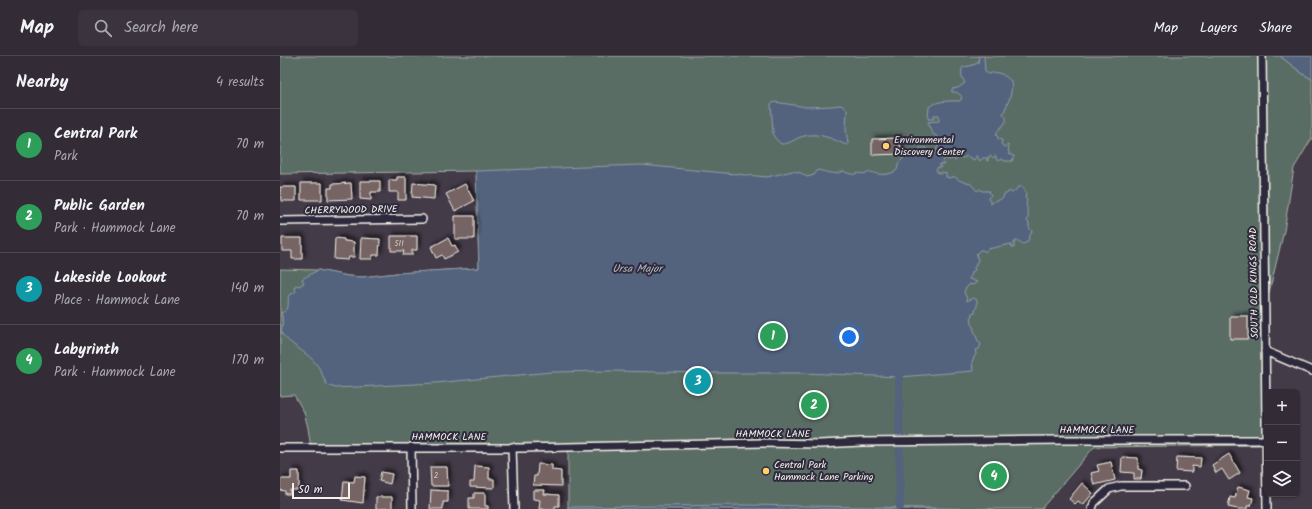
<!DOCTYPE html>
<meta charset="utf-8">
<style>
:root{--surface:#332c36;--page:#3b343e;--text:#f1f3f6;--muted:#a9a7ad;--line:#4e4851;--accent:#8abfa5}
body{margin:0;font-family:Kalam,sans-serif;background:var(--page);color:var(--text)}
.controls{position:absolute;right:12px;bottom:12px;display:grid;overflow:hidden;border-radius:6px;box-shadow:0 1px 3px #0004}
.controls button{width:36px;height:36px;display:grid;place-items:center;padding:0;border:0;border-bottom:1px solid var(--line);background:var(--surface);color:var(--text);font:20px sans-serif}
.scale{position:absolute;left:12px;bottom:10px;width:58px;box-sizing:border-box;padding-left:4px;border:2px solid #f4f1e8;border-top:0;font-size:11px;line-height:14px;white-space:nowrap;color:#f4f1e8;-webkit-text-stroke:3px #2f2a3d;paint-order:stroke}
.you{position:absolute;left:569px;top:281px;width:14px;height:14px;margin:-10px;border:3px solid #fff;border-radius:50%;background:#1a73e8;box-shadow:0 0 0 6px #1a73e833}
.badge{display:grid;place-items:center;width:26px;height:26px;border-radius:50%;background:var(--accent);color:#fff;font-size:13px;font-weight:700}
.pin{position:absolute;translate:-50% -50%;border:2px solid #fff;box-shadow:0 1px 4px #0006}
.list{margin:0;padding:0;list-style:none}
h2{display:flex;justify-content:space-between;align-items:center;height:52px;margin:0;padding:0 16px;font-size:17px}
h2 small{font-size:13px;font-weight:400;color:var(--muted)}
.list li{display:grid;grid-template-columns:26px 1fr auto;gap:12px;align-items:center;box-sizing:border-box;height:72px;padding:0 16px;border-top:1px solid var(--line)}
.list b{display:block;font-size:15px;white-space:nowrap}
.list p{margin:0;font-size:13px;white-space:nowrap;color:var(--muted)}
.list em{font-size:13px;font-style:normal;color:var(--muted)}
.icon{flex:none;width:22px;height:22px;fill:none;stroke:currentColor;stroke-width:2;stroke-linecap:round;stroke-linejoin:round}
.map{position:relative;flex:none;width:1032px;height:453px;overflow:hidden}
header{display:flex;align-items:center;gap:24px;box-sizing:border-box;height:56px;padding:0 20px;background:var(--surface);border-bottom:1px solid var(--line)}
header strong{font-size:19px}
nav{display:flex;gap:22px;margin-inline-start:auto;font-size:14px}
.search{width:280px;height:36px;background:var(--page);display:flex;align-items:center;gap:10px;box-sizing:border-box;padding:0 14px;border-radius:6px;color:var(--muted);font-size:15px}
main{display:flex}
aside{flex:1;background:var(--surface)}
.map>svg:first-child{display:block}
</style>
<header>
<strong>Map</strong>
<div class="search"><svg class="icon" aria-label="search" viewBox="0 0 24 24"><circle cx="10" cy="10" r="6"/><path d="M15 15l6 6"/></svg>Search here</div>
<nav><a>Map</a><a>Layers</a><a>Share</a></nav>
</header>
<main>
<aside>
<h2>Nearby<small>4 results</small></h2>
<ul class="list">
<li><span class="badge" style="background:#2e9e5b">1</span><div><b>Central Park</b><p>Park</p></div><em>70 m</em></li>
<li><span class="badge" style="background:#2e9e5b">2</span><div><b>Public Garden</b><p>Park · Hammock Lane</p></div><em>70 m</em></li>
<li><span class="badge" style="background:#0f9aa8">3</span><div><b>Lakeside Lookout</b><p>Place · Hammock Lane</p></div><em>140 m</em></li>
<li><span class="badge" style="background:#2e9e5b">4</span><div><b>Labyrinth</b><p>Park · Hammock Lane</p></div><em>170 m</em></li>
</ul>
</aside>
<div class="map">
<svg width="1032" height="453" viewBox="0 0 1032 453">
<defs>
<filter id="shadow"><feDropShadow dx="3" dy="-3" stdDeviation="2" flood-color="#0009"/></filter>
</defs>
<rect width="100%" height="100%" fill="#443b48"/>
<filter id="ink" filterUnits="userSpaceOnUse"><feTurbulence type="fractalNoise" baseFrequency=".025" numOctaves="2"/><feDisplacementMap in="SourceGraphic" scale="8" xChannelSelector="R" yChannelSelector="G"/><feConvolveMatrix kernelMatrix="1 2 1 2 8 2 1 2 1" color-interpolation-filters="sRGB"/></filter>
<g filter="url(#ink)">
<path fill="#5a6d65" stroke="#a7afa6" d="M0,0h982l5,389 -173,2 -53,62h-473v-62l-257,1 -3,-20 -4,-16 -10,-17 -14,1v-127l38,1 30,6 14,1 35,-4 82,-5 -3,-97 -196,3z
M986,0h14l23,18 9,5v59l-18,30 -10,63 -15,62z"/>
<path fill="#52647d" stroke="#939ca8" d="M699,0h5l1,16 4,2c9,-4 15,1 22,7 2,13 -3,21 -8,33 10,8 -5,12 -7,21l2,2v2l4,1 -1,4 2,2 2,1 3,-2 1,9 4,2h1l-2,5h-7l-4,-2 -3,2 -2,-3v-2h-1l-2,2 -2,-2 -3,1v4h-1v-3h-4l-3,3 -3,-6 -3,5 -7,-4 -4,2 -5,-1 -3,4 -2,-2 -5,1 -3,-2 -2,3 1,3h-4l-1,1 2,2 -1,1 -2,-1 -2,3 2,3 3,1 1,-2 4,1v4l4,1 1,-1h4c4,4 11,6 16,7l6,7 3,-2 2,2h8l-1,1 2,3 -3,3 3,6c3,-4 8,-3 12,-6l1,-4h3l2,-3 3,2 3,-2 3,-4h5l3,6 -1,5 2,2c-3,7 4,13 0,21l2,2v5l3,3 -5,11 -4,2 -6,-4 -1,2h-2v6l-2,-1 -1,-3 -23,5 -3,3 -2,-2h-3l-4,4 2,6 -2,3v1l-2,4 1,2 -3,2v2l-3,5 8,3 -4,3 -3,-1 -5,5 -1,4 2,3 1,5 6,-3 4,2v7l-2,2v3l-3,1c-3,11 4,19 6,29l3,2 -2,5 -4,1 1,4 -4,7 1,10 -74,6 -95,-4h-97l-96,-2 -60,1 -116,11 -99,5 -9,-3c-4,-8 -7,-18 -14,-25 -9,-9 -22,-15 -31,-26 -2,-5 3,-13 -1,-21 1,-1 4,-1 5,-3 4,-2 1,-11 3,-15l5,-2 2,-2 -2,-3 2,-3 3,1 5,-3 -2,-4 16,-9 30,6 14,1 35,-4 82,-5 -3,-97 165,-6 126,12 26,-6 8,2 6,4 7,-2 4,-5c9,2 16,6 25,1 4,2 11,5 14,2 4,1 10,1 14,-1 7,3 19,4 26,-2l2,-8 4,-3v-8l1,-1 9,2 5,-1 2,-3h6v5l4,1h6l3,-16 -7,-5 -4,-11 11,-1v-6h-5v4h-6l1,-12c9,-7 20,-6 31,-6l2,-3c-2,-5 -5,-6 -10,-6v-3l6,-1 7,-5c-3,-6 -5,-10 -2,-16l7,-1 8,-3z
M1000,0h32v23l-9,-5z
M495,46l31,5 27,-1 6,-1 5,1 3,4 -1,19 2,15 -2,1c-13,-6 -27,-13 -42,-9 -9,2 -13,8 -23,8l-7,-7 -1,-5 -2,-28z
M466,449l246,4h-424v-2z"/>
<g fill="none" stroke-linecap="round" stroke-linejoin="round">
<path stroke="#52647d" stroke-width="8" d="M619,321l1,130"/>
</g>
<path fill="#766363" stroke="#f4f1e8" filter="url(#shadow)" d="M620,82l1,16 -29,1v-16z
M117,121h9v23h-8v-8h-9v-12h8z
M80,125h20v11h-9v8l-11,-1z
M21,127h21v17h-21z
M71,127l1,16 -24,1v-12h4v-4z
M133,127l22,2 -1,14 -22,-2z
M185,128l9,17 -19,10 -9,-17z
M0,131h16v14h-15z
M175,160h19v23h-19z
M111,180h26v14h-5v5h-9l1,-4h-13z
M2,182h20v21h-10v-8h-10z
M55,182l9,1v2l10,1v15h-5l-1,3 -14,-1z
M81,182l19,1 -1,16h-6l-1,4h-12z
M168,182l4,8 3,-1 3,7 -14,7 -2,-4 -6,3 -5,-11z
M950,260h18v23h-18z
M949,398l11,19 -11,7 -7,-11 -6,4 -4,-8z
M842,401l16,1v11l4,1 -1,9h-7v-6l-13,-1z
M897,401l24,1 -1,9 -8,-1v6l-16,-1z
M831,406l4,18 -21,5 -3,-12 8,-2 -2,-6z
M258,408l14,1v5l9,1v15l-28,-1 1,-9h3z
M195,410l14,1v12h5v9l-24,-1v-5h4z
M150,411h17l1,19h-17z
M11,415h8v19h-9v4h-5v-3l-5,-1v-11h11z
M101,416l11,2 -2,10 -11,-3z
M75,420l10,1 -2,26 -21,-3 2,-19 10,1z
M802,427l11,10 -10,12 -5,-4 -3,3 -6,-5z
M958,431l12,3 -2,7 5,1 -2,8h-4v3h-9l-10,-2 2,-10 5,1z
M151,434l17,1v11h-5v7h-13z
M253,434h12l-1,4 15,1v11h-4v3h-16l1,-9 -7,-1z
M194,437h11v13h3v3h-19v-11h5z
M96,441h16v11l-16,1z"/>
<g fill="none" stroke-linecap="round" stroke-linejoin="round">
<defs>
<path id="minor" d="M982,0l5,453
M0,165l142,-2
M985,295l47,20
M131,391l1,62
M232,391l2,62
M0,392h240l242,-5 58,1 41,-2 203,-2h202
M812,453l2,-6 15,-14 12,-3h64"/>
</defs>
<use href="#minor" stroke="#f4f1e8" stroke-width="10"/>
<use href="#minor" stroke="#2f2a3d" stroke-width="7"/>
</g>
</g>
<g fill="#ffd166" stroke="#2f2a3d" stroke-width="1.5">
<circle cx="606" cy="90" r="4"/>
<circle cx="486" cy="415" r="4"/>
</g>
<g text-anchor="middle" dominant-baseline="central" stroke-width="4" stroke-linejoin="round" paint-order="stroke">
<g font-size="8" fill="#d4cec7">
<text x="119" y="187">511</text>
<text x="156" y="419">2</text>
</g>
<g font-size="10" fill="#f4f1e8" stroke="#2f2a3d" text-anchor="start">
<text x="614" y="84">Environmental<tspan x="614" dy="12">Discovery Center</tspan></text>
<text x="494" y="409">Central Park<tspan x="494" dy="12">Hammock Lane Parking</tspan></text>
</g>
<g font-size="10" fill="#f4f1e8" stroke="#2f2a3d">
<text transform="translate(71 154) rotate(-1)">CHERRYWOOD DRIVE</text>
<text transform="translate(974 227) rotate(-91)">SOUTH OLD KINGS ROAD</text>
<text x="817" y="374">HAMMOCK LANE</text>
<text x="493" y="378">HAMMOCK LANE</text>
<text x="169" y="381">HAMMOCK LANE</text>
</g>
<g font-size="11" font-style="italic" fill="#b3b9bd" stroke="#2f2a3d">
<text x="357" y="213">Ursa Major</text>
</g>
</g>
</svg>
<div class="controls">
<button>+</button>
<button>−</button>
<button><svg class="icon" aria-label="layers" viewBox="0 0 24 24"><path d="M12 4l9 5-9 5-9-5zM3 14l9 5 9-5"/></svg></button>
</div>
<div class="scale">50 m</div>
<div class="you"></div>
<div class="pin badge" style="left:493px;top:280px;background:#2e9e5b">1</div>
<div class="pin badge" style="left:534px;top:349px;background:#2e9e5b">2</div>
<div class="pin badge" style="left:418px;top:325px;background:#0f9aa8">3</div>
<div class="pin badge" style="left:714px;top:420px;background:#2e9e5b">4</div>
</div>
</main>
